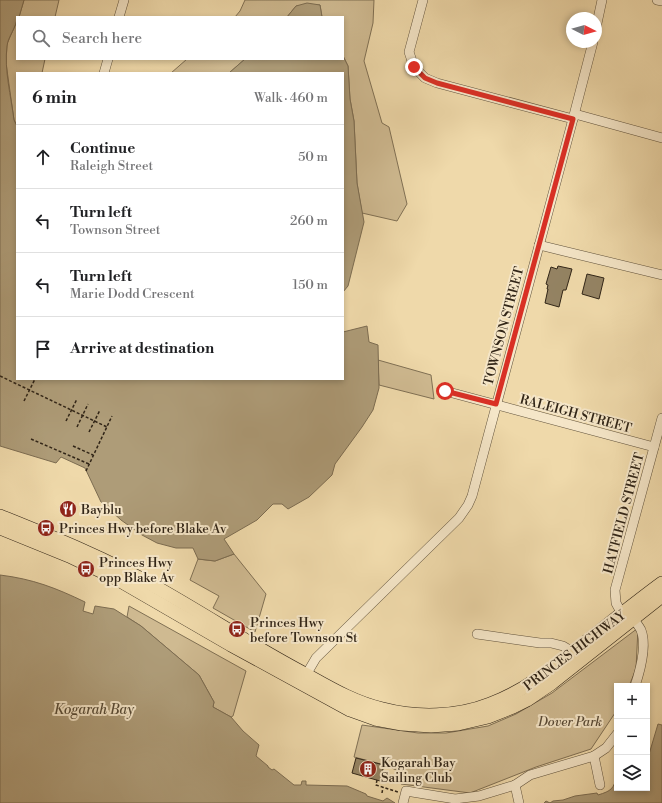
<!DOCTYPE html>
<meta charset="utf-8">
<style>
body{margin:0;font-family:"Libre Bodoni",serif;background:#f2f2f2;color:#202124}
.controls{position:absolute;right:12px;bottom:12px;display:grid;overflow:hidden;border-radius:0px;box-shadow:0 2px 6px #0003}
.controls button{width:36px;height:36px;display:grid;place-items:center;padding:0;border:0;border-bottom:1px solid #e0e0e0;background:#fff;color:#202124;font:20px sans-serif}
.compass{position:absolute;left:566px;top:12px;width:36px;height:36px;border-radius:50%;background:#fff;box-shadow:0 2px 6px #0003;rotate:96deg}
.stop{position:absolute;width:12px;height:12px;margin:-9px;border:3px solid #d93025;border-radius:50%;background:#fff}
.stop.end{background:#d93025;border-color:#fff;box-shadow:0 1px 4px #0008}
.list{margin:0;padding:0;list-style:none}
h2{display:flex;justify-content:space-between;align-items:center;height:52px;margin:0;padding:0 16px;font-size:17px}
h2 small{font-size:13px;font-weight:400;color:#757577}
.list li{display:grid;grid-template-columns:26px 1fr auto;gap:12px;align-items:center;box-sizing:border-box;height:64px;padding:0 16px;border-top:1px solid #e0e0e0}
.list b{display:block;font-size:15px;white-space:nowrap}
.list p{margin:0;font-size:13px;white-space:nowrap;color:#757577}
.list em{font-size:13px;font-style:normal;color:#757577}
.icon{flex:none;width:22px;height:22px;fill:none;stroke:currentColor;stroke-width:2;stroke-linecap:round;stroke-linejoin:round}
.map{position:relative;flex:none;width:662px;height:803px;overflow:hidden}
.search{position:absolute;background:#fff;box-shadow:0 2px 6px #0003;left:16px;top:16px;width:328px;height:44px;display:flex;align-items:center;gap:10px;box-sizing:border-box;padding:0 14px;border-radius:0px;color:#757577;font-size:15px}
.panel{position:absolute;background:#fff;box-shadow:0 2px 6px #0003;left:16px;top:72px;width:328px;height:308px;border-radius:0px}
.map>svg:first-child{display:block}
.green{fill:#cfba91;stroke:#807054}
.water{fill:#ae9c78;stroke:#7c6c51}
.building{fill:#948363;stroke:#312517}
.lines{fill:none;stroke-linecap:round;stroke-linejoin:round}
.minor-casing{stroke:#60523c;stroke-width:10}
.highway-casing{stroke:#312517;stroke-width:14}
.path{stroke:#312517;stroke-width:1.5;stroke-dasharray:3 2;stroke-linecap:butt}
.minor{stroke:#f5e6c8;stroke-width:9}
.highway{stroke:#efd9aa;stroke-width:13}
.route{stroke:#d93025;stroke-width:5}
.labels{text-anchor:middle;stroke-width:4;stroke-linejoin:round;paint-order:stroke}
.street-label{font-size:13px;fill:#312517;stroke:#f5e6c8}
.poi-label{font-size:13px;fill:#312517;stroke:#f5e6c8;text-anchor:start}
.park-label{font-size:13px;font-style:italic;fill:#584a36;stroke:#f5e6c8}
.water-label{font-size:14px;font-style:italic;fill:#564934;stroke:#f5e6c8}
</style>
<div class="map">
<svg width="662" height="803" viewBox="0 0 662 803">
<rect width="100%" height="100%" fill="#efd9aa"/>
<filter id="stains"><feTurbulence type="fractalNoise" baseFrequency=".005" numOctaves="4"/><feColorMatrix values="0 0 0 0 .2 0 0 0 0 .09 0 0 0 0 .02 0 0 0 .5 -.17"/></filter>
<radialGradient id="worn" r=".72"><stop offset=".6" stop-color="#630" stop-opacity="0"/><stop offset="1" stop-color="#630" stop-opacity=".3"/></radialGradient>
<g class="green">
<path d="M24,0h35l-4,17h-36z"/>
<path d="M245,0h129l-1,23 -9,38 18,62 7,4 18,77 -10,17 -35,-8 -5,-30 -3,-62 -4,-22 -2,-33 -5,-10v-39h-21l-2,-12 -24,1 -9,11h-52l5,-6z"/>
<path d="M17,21v38h28l-3,14h-25v53l-3,-6 -8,-57 1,-19z"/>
<path d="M187,59h58l-16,14h-58z"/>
<path d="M378,360l53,15 3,24 -55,-14z"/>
<path d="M234,554l32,40 -11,38 -42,-24 6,-12 -29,-16 8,-21 17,2z"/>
<path d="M129,606l117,65 -13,45 -2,1 -18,-10 1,-5 -15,-27 -58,-49 -14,-9z"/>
<path d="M638,628l-2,41 -7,17h-12v24l-26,39 -55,18 -66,26 -69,-9 2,-11 -18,-8 -31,-8 8,-32 56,8h28l42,-7 28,-12 36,-21z"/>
</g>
<g class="water">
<path d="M0,0h24l-5,17h-2c0,10 -9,19 -10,29 -3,24 4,50 7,74l3,6v253h326v-47l24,-6 2,16 9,3 1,43 -6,22 -11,17 -27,37 -3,11 -23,22 -21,12 -6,-5h-9l-16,16 -33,19 10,15 -19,7 -17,-2 -5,-11h-17l-19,-5 -15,-8 -21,-15 -20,-18 -16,-34 -24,-11 -5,6 -56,-17z"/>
<path d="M307,3l13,2 2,12h-35l9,-11z"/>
<path d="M343,56l5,10 2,33 4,22 3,62 7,39 -16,64 -5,6v-219h-114l16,-14h98z"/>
<path d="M0,575c33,4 56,13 85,27l-2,9 10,3 2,-8 19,3 27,17 58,49 15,27 -1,5 18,10 12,14 16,14 -3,11 12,10v1l4,3 2,-1 20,16h7l1,-4h4v4l41,1 19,8 1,2 16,5 4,-3 8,5h-395z"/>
<path d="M658,724l4,1v78h-118l2,-2 4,2 3,-2 10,-1 12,-4 22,-3 1,2c13,-4 16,-6 19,-20v13h30v-27z"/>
</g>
<g class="building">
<path d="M558,266l14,3 -6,21h-3l-4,17 -14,-4 3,-14h-1l1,-4 -2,-1 5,-17 6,2z"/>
<path d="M587,274l17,4 -5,21 -17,-5z"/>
<path d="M356,758l28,7 -4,16 -28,-8z"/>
</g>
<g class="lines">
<g class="minor-casing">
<g id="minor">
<path d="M423,0l-14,52 5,15 11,11 12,5 136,36"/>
<path d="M657,0l5,1"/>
<path d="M119,17l5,-17"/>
<path d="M596,28l6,-28"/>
<path d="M104,73l4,-14"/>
<path d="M575,114l87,24"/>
<path d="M539,245l123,30"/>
<path d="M445,391l209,56"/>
<path d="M622,614l-6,-11 -1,-13 47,-172"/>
<path d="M634,619c2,4 5,7 7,11 6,15 -1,41 -6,56"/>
<path d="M477,634l63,9h11l12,3 10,6"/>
<path d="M306,675l10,-17 143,-140 9,-13 4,-9 101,-377 20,-77"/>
<path d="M594,756l6,29"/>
<path d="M515,785l4,18"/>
<path d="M403,803l3,-12 49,8 24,-3 36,-11 15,-10 64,-19 12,-8 11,-14"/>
</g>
</g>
<g class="highway-casing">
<g id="highway">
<path d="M0,516c52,21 105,42 154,70 52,29 101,62 153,89 25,14 49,28 76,34 34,9 74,8 107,-5 32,-12 57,-31 83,-52 30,-23 59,-47 89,-69"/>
<path d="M0,528l69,28 48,23 114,66 119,65 25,9 27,5 29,2 27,-2 30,-7 25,-10 14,-7 25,-17 110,-87"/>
</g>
</g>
<g class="path">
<path d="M0,376l107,51"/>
<path d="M24,401l11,-22"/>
<path d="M66,421l11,-22"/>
<path d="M77,427l11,-23"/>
<path d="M89,432l11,-22"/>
<path d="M31,439l58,25"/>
<path d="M73,446l20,9"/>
<path d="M86,471l26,-55"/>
<path d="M377,780l-1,5 22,7"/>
<path d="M382,793l1,-6"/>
</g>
<use href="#minor" class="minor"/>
<use href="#highway" class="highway"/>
</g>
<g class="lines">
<path class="route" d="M414,67l11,11 12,5 136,36 -77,285 -51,-13"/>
</g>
<defs>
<g id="restaurant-disc" transform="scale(0.9)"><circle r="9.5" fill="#8f2418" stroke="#f5e6c8"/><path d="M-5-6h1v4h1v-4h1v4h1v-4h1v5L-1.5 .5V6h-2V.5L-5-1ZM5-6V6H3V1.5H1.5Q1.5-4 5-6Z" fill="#fff"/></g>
<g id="bus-disc" transform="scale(0.9)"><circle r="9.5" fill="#8f2418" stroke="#f5e6c8"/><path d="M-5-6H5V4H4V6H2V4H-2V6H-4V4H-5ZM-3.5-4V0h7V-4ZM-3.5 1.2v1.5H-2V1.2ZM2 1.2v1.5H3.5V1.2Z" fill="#fff"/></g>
<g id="building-disc" transform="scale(0.9)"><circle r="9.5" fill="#8f2418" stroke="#f5e6c8"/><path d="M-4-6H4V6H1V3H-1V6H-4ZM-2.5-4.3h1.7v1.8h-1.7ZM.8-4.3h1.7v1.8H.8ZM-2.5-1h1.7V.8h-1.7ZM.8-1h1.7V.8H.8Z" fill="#fff"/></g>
</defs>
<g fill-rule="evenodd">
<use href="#restaurant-disc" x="68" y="509"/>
<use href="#bus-disc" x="46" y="528"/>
<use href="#bus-disc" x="86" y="569"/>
<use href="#bus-disc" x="237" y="629"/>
<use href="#building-disc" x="368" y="769"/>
</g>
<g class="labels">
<g class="street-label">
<text transform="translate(503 326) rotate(-75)" y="5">TOWNSON STREET</text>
<text transform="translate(576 413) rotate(15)" y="5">RALEIGH STREET</text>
<text transform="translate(623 513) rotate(-75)" y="5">HATFIELD STREET</text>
<text transform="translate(574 650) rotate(-37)" y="5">PRINCES HIGHWAY</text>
</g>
<g class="poi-label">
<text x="81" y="514">Bayblu</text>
<text x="59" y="533">Princes Hwy before Blake Av</text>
<text x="99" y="567">Princes Hwy<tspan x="99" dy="15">opp Blake Av</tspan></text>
<text x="250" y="627">Princes Hwy<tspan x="250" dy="15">before Townson St</tspan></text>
<text x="381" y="767">Kogarah Bay<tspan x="381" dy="15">Sailing Club</tspan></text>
</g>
<g class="park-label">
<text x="570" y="726">Dover Park</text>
</g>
<g class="water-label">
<text x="94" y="714">Kogarah Bay</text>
</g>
</g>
<rect width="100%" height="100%" filter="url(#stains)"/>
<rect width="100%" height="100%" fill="url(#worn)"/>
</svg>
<div class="controls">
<button>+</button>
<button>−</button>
<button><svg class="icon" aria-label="layers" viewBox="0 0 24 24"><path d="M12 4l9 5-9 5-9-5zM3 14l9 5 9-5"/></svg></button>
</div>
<svg class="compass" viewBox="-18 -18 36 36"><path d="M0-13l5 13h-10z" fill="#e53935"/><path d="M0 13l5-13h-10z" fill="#757577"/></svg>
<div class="stop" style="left:445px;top:391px"></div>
<div class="stop end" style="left:414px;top:67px"></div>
<div class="search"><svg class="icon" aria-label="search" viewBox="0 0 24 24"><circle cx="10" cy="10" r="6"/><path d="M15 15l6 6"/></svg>Search here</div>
<section class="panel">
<h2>6 min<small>Walk · 460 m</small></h2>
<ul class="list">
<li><svg class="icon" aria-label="ahead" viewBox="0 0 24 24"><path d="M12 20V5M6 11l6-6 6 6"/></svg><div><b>Continue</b><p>Raleigh Street</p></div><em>50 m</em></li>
<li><svg class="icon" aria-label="left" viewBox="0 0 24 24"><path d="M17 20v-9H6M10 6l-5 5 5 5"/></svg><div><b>Turn left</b><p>Townson Street</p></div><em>260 m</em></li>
<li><svg class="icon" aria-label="left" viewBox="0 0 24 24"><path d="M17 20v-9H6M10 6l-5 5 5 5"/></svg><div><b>Turn left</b><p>Marie Dodd Crescent</p></div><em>150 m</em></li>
<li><svg class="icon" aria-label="arrive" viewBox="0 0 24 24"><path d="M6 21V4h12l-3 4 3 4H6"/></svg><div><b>Arrive at destination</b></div></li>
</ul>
</section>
</div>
